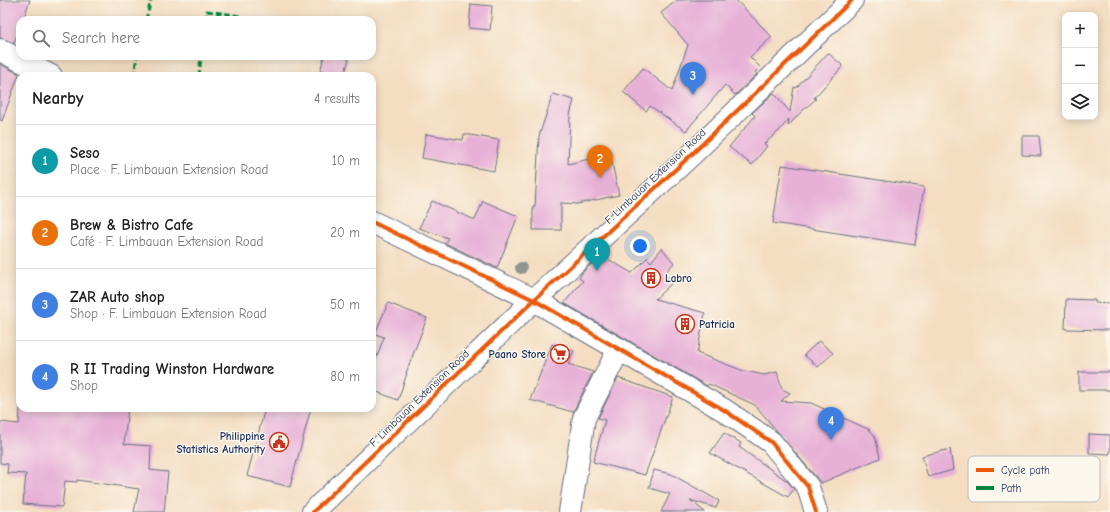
<!DOCTYPE html>
<meta charset="utf-8">
<style>
body{margin:0;font-family:"Comic Neue",sans-serif;background:#f6f6f6;color:#202124}
.controls{position:absolute;right:12px;top:12px;display:grid;overflow:hidden;border-radius:8px;box-shadow:0 2px 10px #0003}
.controls button{width:36px;height:36px;display:grid;place-items:center;padding:0;border:0;border-bottom:1px solid #e0e0e0;background:#fff;color:#202124;font:20px sans-serif}
.you{position:absolute;left:640px;top:246px;width:14px;height:14px;margin:-10px;border:3px solid #fff;border-radius:50%;background:#1a73e8;box-shadow:0 0 0 6px #1a73e833}
.badge{display:grid;place-items:center;width:26px;height:26px;border-radius:50%;background:#c8321e;color:#fff;font-size:13px;font-weight:700}
.pin{position:absolute;translate:-50% -33px;filter:drop-shadow(0 1px 2px #0008)}
.pin::after{content:'';position:absolute;top:21px;width:14px;height:12px;background:inherit;clip-path:polygon(0 0,100% 0,50% 100%)}
.list{margin:0;padding:0;list-style:none}
h2{display:flex;justify-content:space-between;align-items:center;height:52px;margin:0;padding:0 16px;font-size:17px}
h2 small{font-size:13px;font-weight:400;color:#757577}
.list li{display:grid;grid-template-columns:26px 1fr auto;gap:12px;align-items:center;box-sizing:border-box;height:72px;padding:0 16px;border-top:1px solid #e0e0e0}
.list b{display:block;font-size:15px;white-space:nowrap}
.list p{margin:0;font-size:13px;white-space:nowrap;color:#757577}
.list em{font-size:13px;font-style:normal;color:#757577}
.icon{flex:none;width:22px;height:22px;fill:none;stroke:currentColor;stroke-width:2;stroke-linecap:round;stroke-linejoin:round}
.map{position:relative;flex:none;width:1110px;height:512px;overflow:hidden}
.search{position:absolute;background:#fff;box-shadow:0 2px 10px #0003;left:16px;top:16px;width:360px;height:44px;display:flex;align-items:center;gap:10px;box-sizing:border-box;padding:0 14px;border-radius:12px;color:#757577;font-size:15px}
.panel{position:absolute;background:#fff;box-shadow:0 2px 10px #0003;left:16px;top:72px;width:360px;height:340px;border-radius:12px}
.map>svg:first-child{display:block}
.building{fill:#e7b0d7}
.lines{fill:none;stroke-linecap:round;stroke-linejoin:round}
.minor-casing{stroke:#676c81;stroke-width:24}
.tertiary-casing{stroke:#676c81;stroke-width:24}
.minor{stroke:#fff;stroke-width:22}
.tertiary{stroke:#fff;stroke-width:22}
.quiet{stroke:#00873e;stroke-width:3;stroke-dasharray:6 3;stroke-linecap:butt}
.cycleway-casing{stroke:#fbf7ec;stroke-width:6}
.cycleway{stroke:#e8590c;stroke-width:4}
.tree{fill:#8e9592}
.labels{text-anchor:middle;stroke-width:3;stroke-linejoin:round;paint-order:stroke}
.street-label{font-size:11px;fill:#1b2f5e;stroke:#fbf7ec}
.poi-label{font-size:11px;font-weight:bold;fill:#1b2f5e;stroke:#fbf7ec;text-anchor:start}
.key{fill:#fbf7ec;stroke:#b8bbc1;stroke-width:1}
.key-label{font-size:11px;fill:#1b2f5e}
</style>
<div class="map">
<svg width="1110" height="512" viewBox="0 0 1110 512">
<rect width="100%" height="100%" fill="#fbf7ec"/>
<filter id="ink" filterUnits="userSpaceOnUse"><feTurbulence type="fractalNoise" baseFrequency=".025" numOctaves="2"/><feDisplacementMap in="SourceGraphic" scale="8" xChannelSelector="R" yChannelSelector="G"/><feConvolveMatrix kernelMatrix="1 2 1 2 8 2 1 2 1" color-interpolation-filters="sRGB"/></filter>
<filter id="wash" filterUnits="userSpaceOnUse"><feTurbulence type="fractalNoise" baseFrequency=".012" numOctaves="4" result="noise"/><feDisplacementMap in="SourceGraphic" scale="16" xChannelSelector="R" yChannelSelector="G"/><feGaussianBlur stdDeviation="0.9" result="paint"/><feColorMatrix in="noise" values="0 0 0 0 0 0 0 0 0 0 0 0 0 0 0 0 0 1.4 0 .05"/><feComposite in="paint" operator="in"/></filter>
<g filter="url(#wash)">
<rect width="100%" height="100%" fill="#f4ddc1"/>
<g id="blocks">
<g class="building">
<path d="M0,0h30l-7,20h-3v7l-6,16 -14,-5z"/>
<path d="M677,0h59l36,37 -22,20 10,10 -5,5 2,2 -22,21 -10,-10 -39,46 -36,-25 -4,5 -23,-19 20,-24 29,23 16,-46 -27,-32z"/>
<path d="M471,4l21,2 -2,24 -21,-2z"/>
<path d="M828,53l15,13 -29,32 2,1 -14,12 -14,15 1,-7 -10,12 -15,13 3,2 -15,19 -23,-18 26,-31 -3,-3 22,-20 16,19 4,-25 2,1z"/>
<path d="M324,56h12l13,3 -5,17h-25z"/>
<path d="M0,64l19,10 -17,47 -2,-1z"/>
<path d="M553,94l21,6 -4,15 -2,49 42,-10 9,41 -42,9 -16,-1v27h-28v-24h2l4,-70z"/>
<path d="M426,134l37,6 1,-6 35,6 -5,31 -72,-13z"/>
<path d="M1022,136h17l2,20 -19,-1z"/>
<path d="M782,165l142,22 -9,58 -142,-22z"/>
<path d="M432,201l43,19 8,-19 35,15 -21,52 -52,-25 3,-5 -29,-10z"/>
<path d="M662,248l12,15 -10,11 9,8 -18,17 50,14 -8,40 44,17 23,5 13,-3 5,17 8,4 -9,8 30,2 59,27 5,6 5,22 -59,25 -66,-78 -46,-21 -2,2 -143,-83 19,-22 -4,-3 3,-5 19,-18 31,18 15,-15 4,4z"/>
<path d="M1066,299l29,1v3l15,1v26l-45,-1z"/>
<path d="M388,303l39,15 -21,55h1l-9,27 -26,-10v-19l12,-34 -9,-3z"/>
<path d="M819,341l14,12 -15,14 -14,-12z"/>
<path d="M552,344l22,7 -6,13 25,8 -20,40 -43,-12z"/>
<rect x="1079" y="372" width="31" height="18"/>
<path d="M618,378l55,19 -28,78 -52,-13 12,-42 -7,-2z"/>
<path d="M20,408h108l-4,36 27,2 -1,24 18,2 -4,40h-30l5,-23 -62,-9v2l-12,-1 -3,26 -39,-3 3,-30 -19,-1 1,-9 -8,-1v-41l19,2z"/>
<path d="M265,408h46l-21,79 -43,-11z"/>
<path d="M724,433l17,10 -2,4 48,34 7,8 -6,8 -78,-44z"/>
<path d="M1089,434l21,1v19l-21,-1z"/>
<path d="M950,449l3,21 -25,7 -6,-21z"/>
<path d="M654,470l17,4 48,27 -3,7 -26,-8 15,12h-44l9,-18 -21,-6z"/>
</g>
</g>
</g>
<g filter="url(#ink)">
<use href="#blocks" fill-opacity="0" stroke="#676c81" stroke-width="1"/>
<g class="lines">
<g class="minor-casing">
<g id="minor">
<path d="M534,300l190,110 47,32 37,45 8,25"/>
<path d="M570,512l14,-94 35,-69"/>
</g>
</g>
<g class="tertiary-casing">
<g id="tertiary">
<path d="M0,50l51,26"/>
<path d="M372,222l162,78"/>
<path d="M313,512l221,-212 156,-144 162,-156"/>
</g>
</g>
<use href="#minor" class="minor"/>
<use href="#tertiary" class="tertiary"/>
<g class="quiet">
<path d="M146,20l5,-20"/>
<path d="M206,20l1,-9 33,5"/>
<path d="M134,76l3,-20"/>
<path d="M199,76l2,-20"/>
</g>
<g class="cycleway-casing">
<g id="cycleway">
<path d="M372,222l162,78 190,110 47,32 37,45 8,25"/>
<path d="M313,512l221,-212 156,-144 162,-156"/>
</g>
</g>
<use href="#cycleway" class="cycleway"/>
</g>
<circle class="tree" cx="521" cy="268" r="6"/>
</g>
<defs>
<g id="building-ring" transform="scale(1)"><circle r="9.5" fill="#fbf7ec" stroke="#c8321e" stroke-width="1.5"/><path d="M-4-6H4V6H1V3H-1V6H-4ZM-2.5-4.3h1.7v1.8h-1.7ZM.8-4.3h1.7v1.8H.8ZM-2.5-1h1.7V.8h-1.7ZM.8-1h1.7V.8H.8Z" fill="#c8321e"/></g>
<g id="supermarket-ring" transform="scale(1)"><circle r="9.5" fill="#fbf7ec" stroke="#c8321e" stroke-width="1.5"/><path d="M-6-5.5h2.5l.6 2H6L4.5 2H-2.5L-4.4-4H-6ZM-1.5 3.2a1.3 1.3 0 1 0 .1 0ZM3 3.2a1.3 1.3 0 1 0 .1 0Z" fill="#c8321e"/></g>
<g id="civic-ring" transform="scale(1)"><circle r="9.5" fill="#fbf7ec" stroke="#c8321e" stroke-width="1.5"/><path d="M-.6-6.5H3V-4.5H.6V-3L4-1V1h2V6H-6V1h2V-1L-.6-3ZM-1.2 2.5V6h2.4V2.5Z" fill="#c8321e"/></g>
</defs>
<g fill-rule="evenodd">
<use href="#building-ring" x="651" y="278"/>
<use href="#building-ring" x="685" y="324"/>
<use href="#supermarket-ring" x="560" y="354"/>
<use href="#civic-ring" x="279" y="442"/>
</g>
<g class="labels">
<g class="street-label">
<text transform="translate(655 176) rotate(-43)" y="4">F. Limbauan Extension Road</text>
<text transform="translate(419 398) rotate(-44)" y="4">F. Limbauan Extension Road</text>
</g>
<g class="poi-label">
<text x="665" y="282">Labro</text>
<text x="699" y="328">Patricia</text>
<text x="546" y="358" text-anchor="end">Paano Store</text>
<text x="265" y="440" text-anchor="end">Philippine<tspan x="265" dy="13">Statistics Authority</tspan></text>
</g>
</g>
<rect x="968" y="456" width="132" height="46" rx="6" class="key"/>
<rect x="976" y="468" width="18" height="4" fill="#e8590c"/>
<rect x="976" y="486" width="18" height="4" fill="#00873e"/>
<g class="key-label">
<text x="1001" y="474">Cycle path</text>
<text x="1001" y="492">Path</text>
</g>
</svg>
<div class="controls">
<button>+</button>
<button>−</button>
<button><svg class="icon" aria-label="layers" viewBox="0 0 24 24"><path d="M12 4l9 5-9 5-9-5zM3 14l9 5 9-5"/></svg></button>
</div>
<div class="you"></div>
<div class="pin badge" style="left:597px;top:271px;background:#0f9aa8">1</div>
<div class="pin badge" style="left:600px;top:178px;background:#e8710a">2</div>
<div class="pin badge" style="left:693px;top:95px;background:#3f7fe0">3</div>
<div class="pin badge" style="left:831px;top:440px;background:#3f7fe0">4</div>
<div class="search"><svg class="icon" aria-label="search" viewBox="0 0 24 24"><circle cx="10" cy="10" r="6"/><path d="M15 15l6 6"/></svg>Search here</div>
<section class="panel">
<h2>Nearby<small>4 results</small></h2>
<ul class="list">
<li><span class="badge" style="background:#0f9aa8">1</span><div><b>Seso</b><p>Place · F. Limbauan Extension Road</p></div><em>10 m</em></li>
<li><span class="badge" style="background:#e8710a">2</span><div><b>Brew &amp; Bistro Cafe</b><p>Café · F. Limbauan Extension Road</p></div><em>20 m</em></li>
<li><span class="badge" style="background:#3f7fe0">3</span><div><b>ZAR Auto shop</b><p>Shop · F. Limbauan Extension Road</p></div><em>50 m</em></li>
<li><span class="badge" style="background:#3f7fe0">4</span><div><b>R II Trading Winston Hardware</b><p>Shop</p></div><em>80 m</em></li>
</ul>
</section>
</div>
